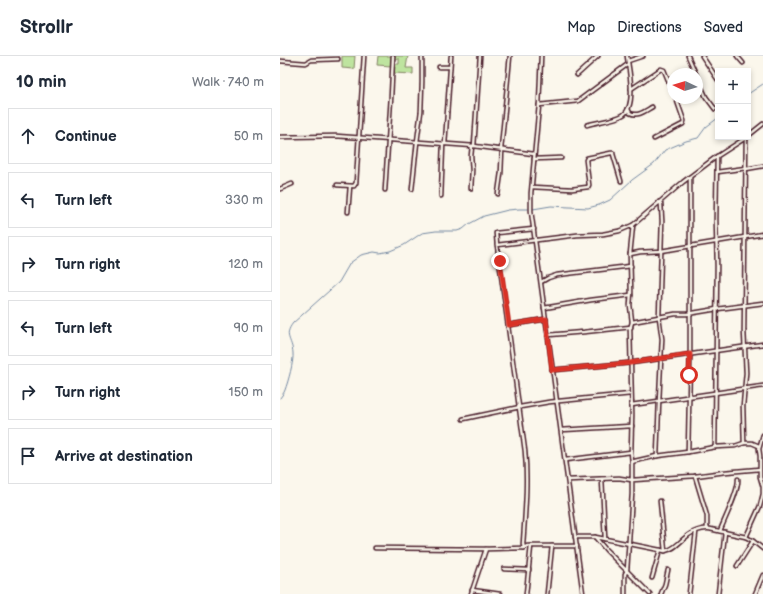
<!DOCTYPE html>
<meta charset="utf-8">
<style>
body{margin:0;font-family:"Balsamiq Sans",sans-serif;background:#f2f2f3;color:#1f2937}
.controls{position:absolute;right:12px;top:12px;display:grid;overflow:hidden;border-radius:0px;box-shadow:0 2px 6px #0003}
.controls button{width:36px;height:36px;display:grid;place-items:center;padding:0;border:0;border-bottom:1px solid #e0e1e3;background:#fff;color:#1f2937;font:20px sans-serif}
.compass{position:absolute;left:387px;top:12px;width:36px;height:36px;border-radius:50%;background:#fff;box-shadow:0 2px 6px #0003;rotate:274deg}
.stop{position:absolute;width:12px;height:12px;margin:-9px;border:3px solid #d93025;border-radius:50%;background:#fff}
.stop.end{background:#d93025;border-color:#fff;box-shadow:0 1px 4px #0008}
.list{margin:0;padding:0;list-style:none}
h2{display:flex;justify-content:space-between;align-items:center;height:52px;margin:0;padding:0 16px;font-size:17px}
h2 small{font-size:13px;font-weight:400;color:#747a83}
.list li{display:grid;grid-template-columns:26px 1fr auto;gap:12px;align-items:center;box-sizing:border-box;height:56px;margin:0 8px 8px;padding:0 8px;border:1px solid #e0e1e3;border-radius:0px}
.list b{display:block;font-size:15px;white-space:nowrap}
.list em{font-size:13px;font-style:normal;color:#747a83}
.icon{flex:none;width:22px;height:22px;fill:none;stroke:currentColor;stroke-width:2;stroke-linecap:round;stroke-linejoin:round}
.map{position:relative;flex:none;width:483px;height:538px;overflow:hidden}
header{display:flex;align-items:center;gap:24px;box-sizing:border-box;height:56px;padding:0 20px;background:#fff;border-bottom:1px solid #e0e1e3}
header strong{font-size:19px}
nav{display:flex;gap:22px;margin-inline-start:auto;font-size:14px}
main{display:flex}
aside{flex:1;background:#fff}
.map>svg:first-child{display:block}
.green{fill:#bee49f;stroke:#848265}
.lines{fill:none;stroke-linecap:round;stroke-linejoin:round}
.stream{stroke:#7488a2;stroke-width:1}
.street-casing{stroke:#4a1f2b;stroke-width:5.5}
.street{stroke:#fbf7ec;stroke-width:2.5}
.route{stroke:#d93025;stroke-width:5}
</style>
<header>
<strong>Strollr</strong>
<nav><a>Map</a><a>Directions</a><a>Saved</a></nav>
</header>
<main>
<aside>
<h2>10 min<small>Walk · 740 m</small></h2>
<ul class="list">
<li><svg class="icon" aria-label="ahead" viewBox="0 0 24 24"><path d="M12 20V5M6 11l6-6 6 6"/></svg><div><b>Continue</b></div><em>50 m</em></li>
<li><svg class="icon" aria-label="left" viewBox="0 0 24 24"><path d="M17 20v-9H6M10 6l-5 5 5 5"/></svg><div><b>Turn left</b></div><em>330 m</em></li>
<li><svg class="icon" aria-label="right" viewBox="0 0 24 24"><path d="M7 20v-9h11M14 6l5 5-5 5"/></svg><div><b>Turn right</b></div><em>120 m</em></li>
<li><svg class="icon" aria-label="left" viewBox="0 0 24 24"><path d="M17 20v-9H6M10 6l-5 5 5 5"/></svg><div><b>Turn left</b></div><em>90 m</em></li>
<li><svg class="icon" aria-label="right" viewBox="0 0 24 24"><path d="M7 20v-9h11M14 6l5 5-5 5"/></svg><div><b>Turn right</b></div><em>150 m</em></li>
<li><svg class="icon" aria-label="arrive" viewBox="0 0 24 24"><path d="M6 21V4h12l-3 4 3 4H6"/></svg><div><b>Arrive at destination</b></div></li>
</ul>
</aside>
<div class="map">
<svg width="483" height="538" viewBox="0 0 483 538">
<rect width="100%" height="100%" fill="#fbf7ec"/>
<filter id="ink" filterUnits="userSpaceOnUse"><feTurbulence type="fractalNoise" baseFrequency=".025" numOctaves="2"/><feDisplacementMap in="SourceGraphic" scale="8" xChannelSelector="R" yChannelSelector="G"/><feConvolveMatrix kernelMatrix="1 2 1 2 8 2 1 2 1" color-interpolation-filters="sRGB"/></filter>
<g filter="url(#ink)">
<g class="green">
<path d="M62,0h13l-1,13 -12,-1z"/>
<path d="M98,0h14l-1,10 -14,-1z"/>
<path d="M114,0h14l-2,12h7v6l-20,-1 1,-9h5v-5h-5z"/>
</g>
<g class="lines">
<g class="stream">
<path d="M468,38l15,-10"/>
<path d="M253,153l18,-3 37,2 11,-3 11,-5 22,-20 22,-16 11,-14 21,-9 12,-3 8,-11 12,-9"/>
<path d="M0,342c2,-3 4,-5 5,-8 3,-8 9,-29 8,-37 -1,-14 -10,-17 0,-30l46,-41 11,-19 11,-8 13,-3 6,1 10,-2 14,-6 18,-12 14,-2h21l6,-2 6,-5 15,-8 24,-6 11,-1h9"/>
</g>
<g class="street-casing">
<g id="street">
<path d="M261,0l-2,49 -8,88v18l52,383"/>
<path d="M408,0l8,18"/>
<path d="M422,0l16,24"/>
<path d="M457,0l6,7"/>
<path d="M0,5l26,2 5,-3 27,-1"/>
<path d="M348,5l15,-5"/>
<path d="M159,11h11"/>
<path d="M297,19l21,-19"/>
<path d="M417,21l9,20 9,12"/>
<path d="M351,33l30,-20 3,1 9,22"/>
<path d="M259,49l39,-4 50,-37"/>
<path d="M348,53l2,4c8,4 15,-2 22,-6"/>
<path d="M307,69c9,-3 28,-5 36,-10 14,-9 6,-45 4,-59"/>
<path d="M468,80l15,-12"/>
<path d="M0,81l56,-1 138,10 60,8"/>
<path d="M374,83l29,-15 1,-3 -8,-23"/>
<path d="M165,88l6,-88"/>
<path d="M194,90l6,-90"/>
<path d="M221,93l9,-93"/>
<path d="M254,103l27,-1"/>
<path d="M466,113l17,-3"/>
<path d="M437,116l29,-4"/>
<path d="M57,129l17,1 2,-3 8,-127"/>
<path d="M252,131l40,2 16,-2 1,-2 -3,-25 1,-2 24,-5h2v1l8,27"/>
<path d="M191,132l1,-18 -1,-14 1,-10"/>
<path d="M0,133l12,-5"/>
<path d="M132,133l5,-47 4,-31 1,-29v-26"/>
<path d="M105,134l6,-93 2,-41"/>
<path d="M218,138l3,-21 1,-23"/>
<path d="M161,140l2,-52"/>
<path d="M68,156l2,-26"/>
<path d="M217,189l-1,-12 38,-4"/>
<path d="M350,198l10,-2 21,-1 102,-17"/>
<path d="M261,226l7,-4 9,-3 74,-9"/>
<path d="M264,252l47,-8 40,-5"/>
<path d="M352,266l43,-8h12l30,-5 46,-6"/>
<path d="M229,269l37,-6"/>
<path d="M268,279l36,-3 47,-5"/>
<path d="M272,314l78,-7 133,-19"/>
<path d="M351,349l132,-19"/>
<path d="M183,363l57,-12 29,-5 82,-8"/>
<path d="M281,374l71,-4"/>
<path d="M464,387l-1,-37 3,-33 -2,-42 2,-194"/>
<path d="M435,391l2,-181 -1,-47 1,-63"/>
<path d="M408,396l2,-98v-177"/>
<path d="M377,400l2,-55 2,-42 1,-20 -3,-22 3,-96 -1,-17 -2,-2"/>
<path d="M285,404l66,-8"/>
<path d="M352,406l-1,-10 1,-37 -2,-86 2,-7 -2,-17 1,-13 -1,-38 3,-29"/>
<path d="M415,420l12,40v12"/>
<path d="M322,423l3,60"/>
<path d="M288,424l51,-2 13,2v-18l3,-1 22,-5 31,-4 27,-5 20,-1 9,-3h8l7,3"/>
<path d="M380,445l5,50"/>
<path d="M440,475c5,-13 19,-40 18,-52"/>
<path d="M295,481h20l70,14c10,-2 13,-8 21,-14 5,-5 16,-9 24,-8l36,8 7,4 10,8"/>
<path d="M315,481l11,13 44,44"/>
<path d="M466,481l14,-31 3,-12v-7l-3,-10v-21l-1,-7 4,-14"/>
<path d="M297,490h-50l-3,2 -1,-4c2,-31 5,-62 2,-93l-28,-206 80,-10 26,-1 16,-3 14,-6 50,-43 33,-25 31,-20"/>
<path d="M95,492l111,1 38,-1"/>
<path d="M457,510l16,-25"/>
<path d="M224,513l25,1"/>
<path d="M372,522l8,-28"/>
<path d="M192,534l28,4"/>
<path d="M191,538l15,-45"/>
<path d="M246,538l5,-48"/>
<path d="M267,538l5,-48"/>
<path d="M345,538v-20l2,-4 5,-76v-14l63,-4 30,-4 35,-3"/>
<path d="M381,538l4,-10 3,-14"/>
<path d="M409,538l7,-62"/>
<path d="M438,538l7,-62"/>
<path d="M475,538l8,-19"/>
</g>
</g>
<use href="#street" class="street"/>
</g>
</g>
<g class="lines" filter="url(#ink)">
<path class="route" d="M220,205l9,64 37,-6 6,51 78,-7 60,-9 -1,21"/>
</g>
</svg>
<div class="controls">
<button>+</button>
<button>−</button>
</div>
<svg class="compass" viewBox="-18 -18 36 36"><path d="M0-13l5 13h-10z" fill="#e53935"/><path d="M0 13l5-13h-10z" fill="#747a83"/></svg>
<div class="stop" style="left:409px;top:319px"></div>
<div class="stop end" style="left:220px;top:205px"></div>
</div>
</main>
